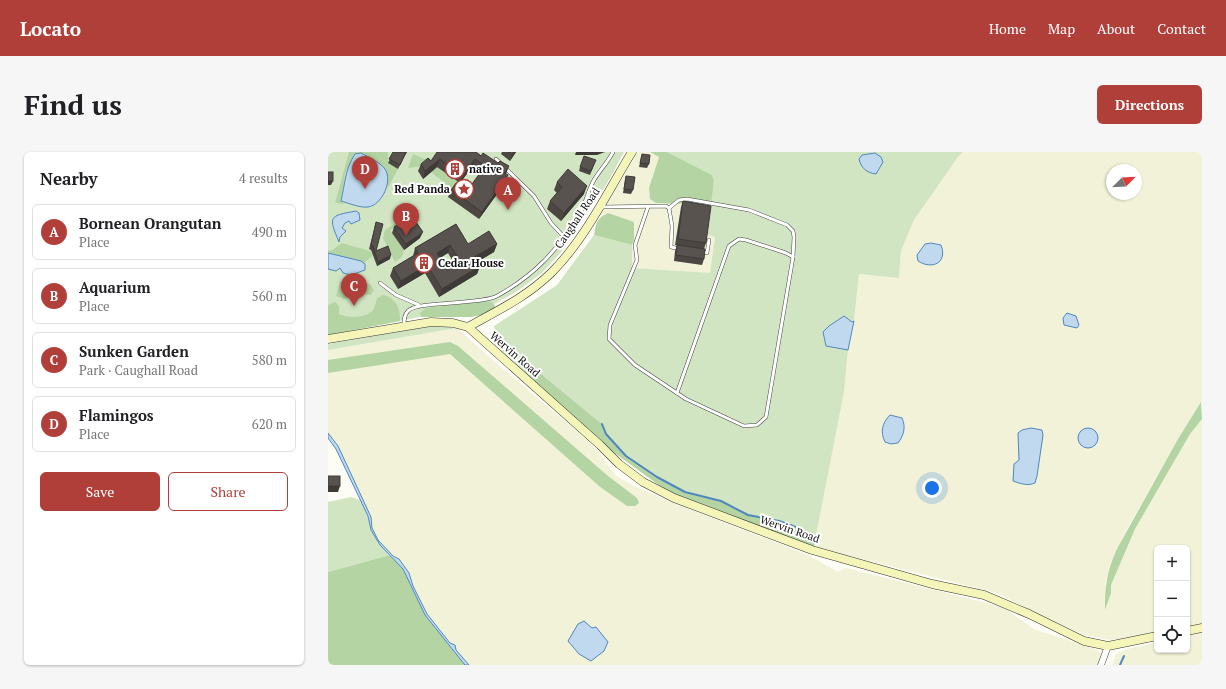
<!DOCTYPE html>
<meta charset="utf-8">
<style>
body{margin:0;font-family:"PT Serif",serif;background:#f6f6f6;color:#202124}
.controls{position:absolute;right:12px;bottom:12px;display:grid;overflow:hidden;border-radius:6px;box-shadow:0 1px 3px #0004}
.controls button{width:36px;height:36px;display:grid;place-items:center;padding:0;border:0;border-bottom:1px solid #e0e0e0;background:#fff;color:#202124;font:20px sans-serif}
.compass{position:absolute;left:778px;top:12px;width:36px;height:36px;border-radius:50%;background:#fff;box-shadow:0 1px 3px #0004;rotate:66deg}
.you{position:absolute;left:604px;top:336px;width:14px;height:14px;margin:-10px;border:3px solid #fff;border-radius:50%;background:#1a73e8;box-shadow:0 0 0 6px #1a73e833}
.badge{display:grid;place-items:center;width:26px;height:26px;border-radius:50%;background:#b13f39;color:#fff;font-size:13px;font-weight:700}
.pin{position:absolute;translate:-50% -33px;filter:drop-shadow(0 1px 2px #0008)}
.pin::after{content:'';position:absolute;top:21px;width:14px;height:12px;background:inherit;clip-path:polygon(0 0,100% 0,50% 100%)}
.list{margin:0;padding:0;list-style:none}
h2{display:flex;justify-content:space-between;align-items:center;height:52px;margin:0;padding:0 16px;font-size:17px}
h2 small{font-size:13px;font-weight:400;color:#757577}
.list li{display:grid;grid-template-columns:26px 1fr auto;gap:12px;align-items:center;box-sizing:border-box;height:56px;margin:0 8px 8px;padding:0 8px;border:1px solid #e0e0e0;border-radius:6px}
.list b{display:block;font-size:15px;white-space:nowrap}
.list p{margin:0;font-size:13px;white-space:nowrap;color:#757577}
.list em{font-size:13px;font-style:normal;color:#757577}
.actions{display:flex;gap:8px;padding:12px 16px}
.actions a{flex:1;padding:9px 0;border:1px solid #b13f39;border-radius:6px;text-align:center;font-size:14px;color:#b13f39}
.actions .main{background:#b13f39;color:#fff}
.icon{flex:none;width:22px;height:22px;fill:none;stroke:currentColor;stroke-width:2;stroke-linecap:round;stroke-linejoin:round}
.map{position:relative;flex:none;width:874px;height:513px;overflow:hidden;border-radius:6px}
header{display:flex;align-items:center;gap:24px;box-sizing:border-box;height:56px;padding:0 20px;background:#b13f39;color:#fff}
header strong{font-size:19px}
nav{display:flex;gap:22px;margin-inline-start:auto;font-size:14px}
.intro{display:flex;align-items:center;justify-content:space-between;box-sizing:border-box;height:96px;padding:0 24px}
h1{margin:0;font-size:28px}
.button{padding:10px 18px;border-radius:6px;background:#b13f39;color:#fff;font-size:14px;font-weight:700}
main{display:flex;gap:24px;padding:0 24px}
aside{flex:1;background:#fff;border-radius:6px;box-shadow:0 1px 3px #0004}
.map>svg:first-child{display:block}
.farmland{fill:#f1f2d7;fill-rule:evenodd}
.green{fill:#d1e5c2}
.forest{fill:#b4d4a3}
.water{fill:#c0d9ef;stroke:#4f87be}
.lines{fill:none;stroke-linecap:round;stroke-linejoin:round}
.stream{stroke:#4f87be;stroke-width:2}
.lane-casing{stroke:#444;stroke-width:4}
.street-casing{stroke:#444;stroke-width:7}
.secondary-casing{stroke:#333;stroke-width:9}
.lane{stroke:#fff;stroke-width:3}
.street{stroke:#fff;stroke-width:6}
.secondary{stroke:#f5f5b9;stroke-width:8}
.wall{fill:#4c4743;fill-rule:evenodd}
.shaded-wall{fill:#3e3a37}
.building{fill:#58534e;stroke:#3e3a37;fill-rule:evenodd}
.labels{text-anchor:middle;stroke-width:4;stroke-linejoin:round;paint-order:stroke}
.poi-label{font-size:11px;font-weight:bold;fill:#111;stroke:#fff;text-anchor:start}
.street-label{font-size:11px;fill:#111;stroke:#fff}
</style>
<header>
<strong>Locato</strong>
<nav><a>Home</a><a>Map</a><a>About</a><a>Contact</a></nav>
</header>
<div class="intro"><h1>Find us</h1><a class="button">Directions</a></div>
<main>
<aside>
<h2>Nearby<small>4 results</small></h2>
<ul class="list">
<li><span class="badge">A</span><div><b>Bornean Orangutan</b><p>Place</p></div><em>490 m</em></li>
<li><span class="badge">B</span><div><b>Aquarium</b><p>Place</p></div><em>560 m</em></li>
<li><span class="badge">C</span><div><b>Sunken Garden</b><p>Park · Caughall Road</p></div><em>580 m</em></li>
<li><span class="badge">D</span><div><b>Flamingos</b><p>Place</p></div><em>620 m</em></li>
</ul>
<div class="actions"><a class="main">Save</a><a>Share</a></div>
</aside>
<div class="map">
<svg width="874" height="513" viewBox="0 0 874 513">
<rect width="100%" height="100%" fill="#fefdf5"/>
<g class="farmland">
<path d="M310,0h12l9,5 -7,20 4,26 55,2 -2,6 6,26 -5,37 -78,-6v-23l2,-5 -26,-27 -8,3z"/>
<path d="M635,0h239v250l-24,37 -51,90 -17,34 -5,22 6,8v-8l24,-56 55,-95 12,-15v207l-15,2v-80h-30v85l-48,7 -24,-5 -45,-20 -43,-22 -183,-46 30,-155 4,-42 5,-19 6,-57 40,4 2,-27 13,-31 44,-63zM784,18h24v24h-24z"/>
<path d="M129,176l47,42 74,62 19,18 19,26 18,10 37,16 107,41 30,12 30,17 8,-4 141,35 19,6 28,20 61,20 7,4 -4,12h-629l-42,-51 -14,-28 -4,-13 -10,-14 -6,-3 -15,-16 -6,-12 -1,-11 -33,-71 -10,-13v-83z"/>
<path d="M874,480v33h-90l4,-11 11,-5 30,-7v8h30v-15z"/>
</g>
<g class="green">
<path d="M0,0h296l-18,33 -43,65 -21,23 -26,19 -45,25 -46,-1 -97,19z"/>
<path d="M339,0h296l-5,5 -44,63 -13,31 -2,27 -40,-4 -5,47 -2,1 -8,-6 -15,10 -6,6 3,14 22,4 -4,42 -29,149 -14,-12 -22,-8 -31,-6 -27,-14 -36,-9 -28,-15 -31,-21 -20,-22 -4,-10 -107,-88 -1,-10 63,-41 37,-50 38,10v23l78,5 5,-36 -9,-3 8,-54 -2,-5z"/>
<path d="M104,174l25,2 -129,22v-6z"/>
<path d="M23,345l9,3 8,16 3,14 9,15 10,10 -62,17v-70z"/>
</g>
<g class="forest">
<path d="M21,0h39v11l10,6 -9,17 -3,1 1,-12c-9,-9 -18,-22 -32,-21l-10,20 -4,27 4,3 -10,-1z"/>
<path d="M322,0h17l45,23 2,5 -3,25 -55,-2 -6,-4 -1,-11 10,-31z"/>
<path d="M85,2l12,5 10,-1 -3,5 27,19 -7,10 -1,-4 -20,-16 -1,-7 -22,3z"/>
<path d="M280,61l26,9v18l-2,5 -38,-10c2,-12 3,-17 14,-22z"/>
<path d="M78,64l3,5 -19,9 14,20 -2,7 -7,5 -12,-24 2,-8z"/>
<path d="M14,91l28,8 3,4 -9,8 -36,-10v-3l3,1z"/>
<path d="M12,130l30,2 4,6 -3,5 -15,-1 -12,5 -8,-3z"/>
<path d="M55,143c12,2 18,14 17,26l-72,14v-30l7,-3 4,4v8c9,4 26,5 34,-4 2,-3 3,-8 4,-12z"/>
<path d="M159,149l5,1 3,4v2l-13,7 -11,2h-50l-1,-4 6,-5z"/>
<path d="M167,184l107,88 4,10 20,22 31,21 28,15 36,9 27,14 31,6 22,8 14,12 -1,6 -136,-48 -73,-53 -110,-102z"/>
<path d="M122,190l8,4 150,130 29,22 2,5 -4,3h-8l-28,-20 -149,-132 -122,19v-13z"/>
<path d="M873,250l1,17 -12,15 -55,95 -24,56v8l-6,17c0,-25 2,-41 13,-63l60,-108z"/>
<path d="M62,403l13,14 22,46 40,50h-137v-93z"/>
</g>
<g class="water">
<path d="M33,1c7,4 19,9 24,16 8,12 -3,36 -17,38 -8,1 -20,-4 -27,-6 4,-17 4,-32 14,-47z"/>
<path d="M547,1l6,4 2,5 -7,12c-9,-1 -15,-6 -17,-15l3,-4z"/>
<path d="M28,59l3,2 1,7 -9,4 -2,-3 -4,2 -3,5 4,3 -6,6 -1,5c-11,-26 -10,-26 17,-31z"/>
<path d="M603,91l10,2c7,18 -9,25 -23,16l-1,-6 8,-11z"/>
<path d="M0,101l33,8 4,3v6l-14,5 -8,-2 -3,-5 -4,3 -8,-2z"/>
<path d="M739,161l9,3 3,9 -2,3 -13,-3 -1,-7z"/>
<path d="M516,164l8,6 2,-1 -6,29 -22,-4 -3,-14 6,-6z"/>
<path d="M562,263l12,3c4,9 2,17 -4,25l-7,1 -6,-2c-5,-10 -3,-19 5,-27z"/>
<path d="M703,276l11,2 1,5 -6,41 -2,7c-7,3 -14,1 -22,-2l1,-17 5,-4 -1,-27 4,-3z"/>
<circle cx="760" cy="286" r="10"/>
<path d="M0,281l10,13 33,71 1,11 6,12 15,16 6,3 10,14 4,13 14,28 23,29 5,2 1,5 13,15h-4l-40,-50 -22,-46 -23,-24 -9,-15 -3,-14 -32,-67 -8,-11z"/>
<path d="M256,469l8,7 4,-1 12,15 -4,9 -13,10 -12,-7 -11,-13 10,-17z"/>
</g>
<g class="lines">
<g class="stream">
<path d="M274,272l4,10 20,22 31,21 28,15 36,9 27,14 31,6 22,8 14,12"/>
<path d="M792,513l4,-9"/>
</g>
<g class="lane-casing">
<g id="lane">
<path d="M168,7l38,37 17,27 13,14"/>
<path d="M274,55l64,-1 3,2 3,18 -1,21 9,2"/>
<path d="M320,55l-13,38 2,15 -27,65 -1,14 26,26 51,34 58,27 13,-1 9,-8 27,-160 1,-20 -1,-6 -6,-6 -38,-15 -62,-11 -8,1 -10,8"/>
<path d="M373,100l6,1 2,-13"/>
<path d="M52,131l16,12 23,10"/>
<path d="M76,173c0,-5 0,-10 4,-14 8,-10 72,-6 89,-15 38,-21 61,-46 83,-83 6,-10 8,-23 14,-33 6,-10 14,-18 19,-28"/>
<path d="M349,241l52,-147 10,-7 7,1 40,13 7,4"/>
</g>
</g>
<g class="street-casing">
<path id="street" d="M773,513l7,-19"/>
</g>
<g class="secondary-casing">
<g id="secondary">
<path d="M140,175l132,118 19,19 24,18 31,16 138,52 120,34 52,11 45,19 55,27 24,5 49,-10"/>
<path d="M0,187l103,-17 22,1 15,4c29,-16 60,-31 84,-55 33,-33 56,-81 80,-120"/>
<path d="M859,479l15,-3"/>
</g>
</g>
<use href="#lane" class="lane"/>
<use href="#street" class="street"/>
<use href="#secondary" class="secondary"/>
</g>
<g class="wall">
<path d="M65,0h14l-9,17 -10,-6z"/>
<path d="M148,0l30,22 -1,9 -26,36 -31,-22 3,-7 16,1 13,-18 -8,-6 -12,16 -23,-16 -14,12 -5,-8 3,-7 10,-3z"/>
<path d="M174,0h14l-6,9 -9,-7z"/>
<path d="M314,2l7,10 -2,4 -8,-1z"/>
<path d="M268,8l-6,15 -11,-4 1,-4z"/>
<path d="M298,24l7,14 -2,4 -8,-1 2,-13z"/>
<path d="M229,30l27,12 -23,27 -14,-12 3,-8 7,-8 -3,-3z"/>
<path d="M355,49l23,42 -2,6v10l-2,6 -28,-4 1,-10 2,-6h-2l6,-38z"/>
<path d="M48,70v29l14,8 -13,7 -6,-16 -2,-1z"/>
<path d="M128,72l12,20h29l-3,8 -17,10 3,4 -3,8 -38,23 -14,-24 -27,16 -8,-13 3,-8 20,-12 2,-8zM120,101l7,12 -8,5 -7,-12z"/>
<path d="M66,75l26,11 -16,12 -12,-17z"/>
</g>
<g class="shaded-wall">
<path d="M186,0h2l-6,9 2,-6z"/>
<path d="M248,0h29l-8,3h-22z"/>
<path d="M112,7l-3,8 -14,12 2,-8z"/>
<path d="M147,7l-3,8 -12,16 3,-7z"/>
<path d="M181,14l-3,8 -2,-1z"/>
<path d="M180,23l-3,8 -26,36 3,-7z"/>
<path d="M0,29h5l-2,4h-3z"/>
<path d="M259,34l-3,8 -23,27 3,-8z"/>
<path d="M95,80l-3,6 -16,12 2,-6z"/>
<path d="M169,92l-3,8 -22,13 2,-8z"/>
<path d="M122,93l-2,8 -14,8 3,-8z"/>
<path d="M63,103l-1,4 -13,7 1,-4z"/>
<path d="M99,113l-2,8 -27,16 3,-8z"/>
<path d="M152,114l-3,8 -38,23 3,-8z"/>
<path d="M0,334h12l-2,6h-10z"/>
</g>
<g class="building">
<path d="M65,0h13l-6,13 -11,-6z"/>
<path d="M109,0h39l5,4 2,-3 15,10 2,-2 9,5 -5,7 4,2 -26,37 -31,-22 5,-7 11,8 18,-25 -10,-7 -12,17 -23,-17 -15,12 -4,-7 7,-6 3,3z"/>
<path d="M180,0h6l-2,3z"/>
<path d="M314,2l8,1 -1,9 -9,-1z"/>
<path d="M256,4l12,4 -5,11 -11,-4z"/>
<path d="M240,17l19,17 -23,27 -14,-12 12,-14 -5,-5z"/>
<rect x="0" y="20" width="5" height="9"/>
<path d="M298,24l9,1 -2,13 -9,-1z"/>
<path d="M355,49l28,5 -5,37 -28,-4z"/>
<path d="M83,63l12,17 -17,12 -12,-17z"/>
<path d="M48,70l7,2 -7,27 12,-5 3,9 -13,7 -5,-16 -2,-1z"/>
<path d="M128,72l12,20 21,-13 8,13 -23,13 6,9 -38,23 -15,-24 -26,16 -8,-13 25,-15 -3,-5zM122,93l11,17 -14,8 -10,-17z"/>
<path d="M349,93l28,4 -1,10 -28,-4z"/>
<rect x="0" y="324" width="12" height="10"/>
</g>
<defs>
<g id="building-ring" transform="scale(1)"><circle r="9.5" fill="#fff" stroke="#b13f39" stroke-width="1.5"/><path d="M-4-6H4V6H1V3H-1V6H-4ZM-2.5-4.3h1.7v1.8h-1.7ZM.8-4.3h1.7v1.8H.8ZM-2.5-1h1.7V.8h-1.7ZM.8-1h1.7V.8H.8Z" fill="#b13f39"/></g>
<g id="sight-ring" transform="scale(1)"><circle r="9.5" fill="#fff" stroke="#b13f39" stroke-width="1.5"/><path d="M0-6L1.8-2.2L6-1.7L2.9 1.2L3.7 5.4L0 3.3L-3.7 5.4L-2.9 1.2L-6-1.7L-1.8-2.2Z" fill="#b13f39"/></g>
</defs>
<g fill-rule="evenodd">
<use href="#building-ring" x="127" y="17"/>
<use href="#sight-ring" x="136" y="37"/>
<use href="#building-ring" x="96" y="111"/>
</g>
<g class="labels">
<g class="poi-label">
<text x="141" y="21">native</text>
<text x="122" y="41" text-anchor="end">Red Panda</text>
<text x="110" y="115">Cedar House</text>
</g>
<g class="street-label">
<text transform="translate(249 66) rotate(-56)" y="4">Caughall Road</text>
<text transform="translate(187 202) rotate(41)" y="4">Wervin Road</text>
<text transform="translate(462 377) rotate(19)" y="4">Wervin Road</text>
</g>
</g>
</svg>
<div class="controls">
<button>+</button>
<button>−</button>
<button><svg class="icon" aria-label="locate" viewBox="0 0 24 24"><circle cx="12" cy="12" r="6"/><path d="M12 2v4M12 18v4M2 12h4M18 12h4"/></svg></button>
</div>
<svg class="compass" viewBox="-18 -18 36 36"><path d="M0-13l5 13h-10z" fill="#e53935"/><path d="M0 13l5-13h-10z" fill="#757577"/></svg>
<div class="you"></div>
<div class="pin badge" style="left:180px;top:58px">A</div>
<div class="pin badge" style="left:78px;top:84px">B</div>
<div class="pin badge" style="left:26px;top:154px">C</div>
<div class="pin badge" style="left:37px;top:37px">D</div>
</div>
</main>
